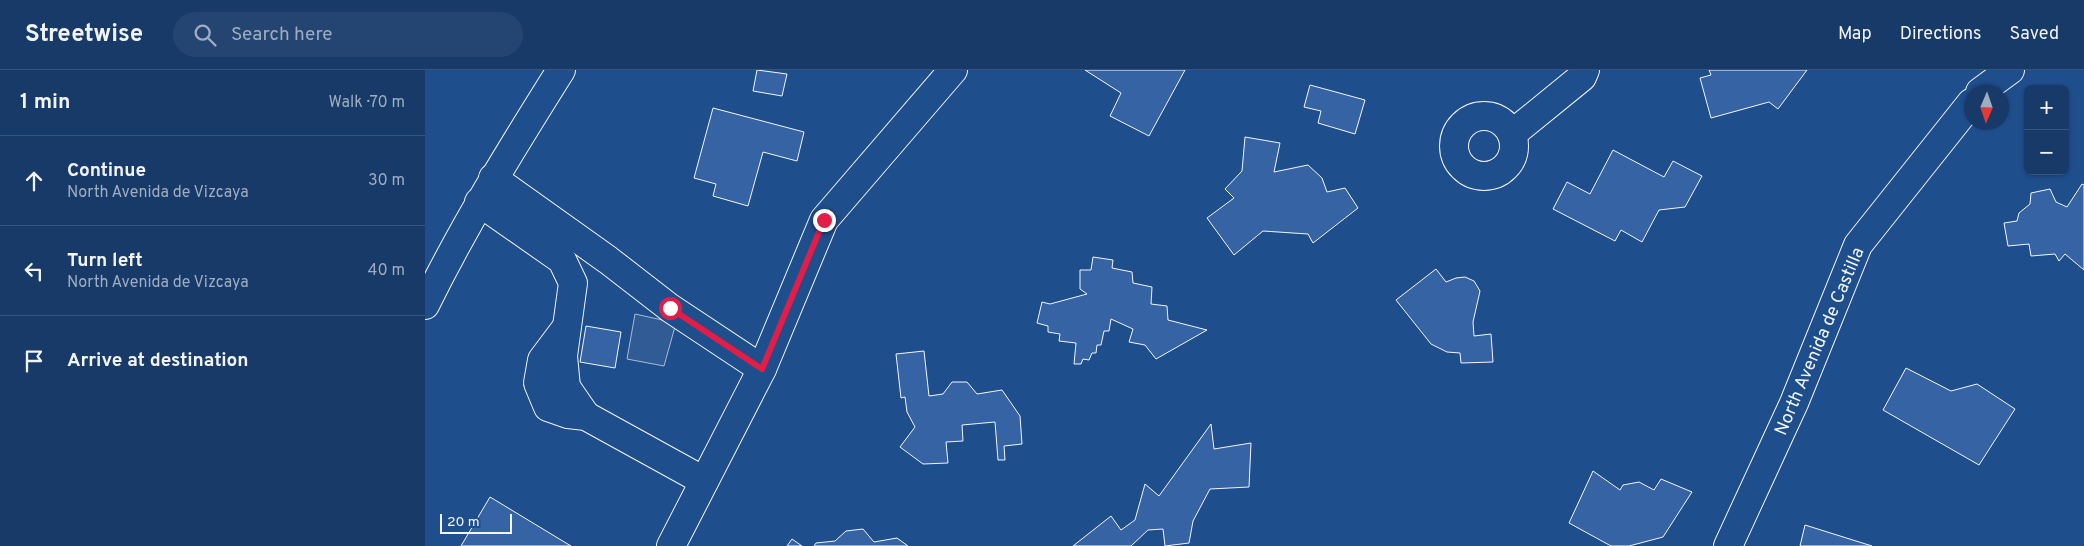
<!DOCTYPE html>
<meta charset="utf-8">
<style>
body{margin:0;font-family:Overpass,sans-serif;background:#244571;color:#f1f3f6}
.controls{position:absolute;right:15px;top:15px;display:grid;overflow:hidden;border-radius:8px;box-shadow:0 1px 4px #0004}
.controls button{width:45px;height:45px;display:grid;place-items:center;padding:0;border:0;border-bottom:1px solid #36547d;background:#173a69;color:#f1f3f6;font:25px sans-serif}
.compass{position:absolute;left:1539px;top:15px;width:45px;height:45px;border-radius:50%;background:#173a69;box-shadow:0 1px 4px #0004;rotate:182deg}
.scale{position:absolute;left:15px;bottom:12px;width:72px;box-sizing:border-box;padding-left:5px;border:2px solid #f2f6ff;border-top:0;font-size:14px;line-height:18px;white-space:nowrap;color:#f2f6ff;-webkit-text-stroke:4px #1f4e8c;paint-order:stroke}
.stop{position:absolute;width:15px;height:15px;margin:-11px;border:4px solid #e11d48;border-radius:50%;background:#fff}
.stop.end{background:#e11d48;border-color:#fff;box-shadow:0 1px 5px #0008}
.list{margin:0;padding:0;list-style:none}
h2{display:flex;justify-content:space-between;align-items:center;height:65px;margin:0;padding:0 20px;font-size:21px}
h2 small{font-size:16px;font-weight:400;color:#9eadc0}
.list li{display:grid;grid-template-columns:32px 1fr auto;gap:15px;align-items:center;box-sizing:border-box;height:90px;padding:0 20px;border-top:1px solid #36547d}
.list b{display:block;font-size:19px;white-space:nowrap}
.list p{margin:0;font-size:16px;white-space:nowrap;color:#9eadc0}
.list em{font-size:16px;font-style:normal;color:#9eadc0}
.icon{flex:none;width:28px;height:28px;fill:none;stroke:currentColor;stroke-width:2;stroke-linecap:round;stroke-linejoin:round}
.map{position:relative;flex:none;width:1659px;height:476px;overflow:hidden}
header{display:flex;align-items:center;gap:30px;box-sizing:border-box;height:70px;padding:0 25px;background:#173a69;border-bottom:1px solid #36547d}
header strong{font-size:24px}
nav{display:flex;gap:28px;margin-inline-start:auto;font-size:18px}
.search{width:350px;height:45px;background:#244571;display:flex;align-items:center;gap:12px;box-sizing:border-box;padding:0 18px;border-radius:28px;color:#9eadc0;font-size:19px}
main{display:flex}
aside{flex:1;background:#173a69}
.map>svg:first-child{display:block}
.parking{fill:#305b95;stroke:#a8bbd7}
.building{fill:#3563a3;stroke:#f2f6ff}
.lines{fill:none;stroke-linecap:round;stroke-linejoin:round}
.minor-casing{stroke:#f2f6ff;stroke-width:30}
.minor{stroke:#1f4e8c;stroke-width:28}
.route{stroke:#e11d48;stroke-width:6}
.labels{text-anchor:middle;stroke-width:4;stroke-linejoin:round;paint-order:stroke}
.street-label{font-size:18px;fill:#f2f6ff;stroke:#1f4e8c}
</style>
<header>
<strong>Streetwise</strong>
<div class="search"><svg class="icon" aria-label="search" viewBox="0 0 24 24"><circle cx="10" cy="10" r="6"/><path d="M15 15l6 6"/></svg>Search here</div>
<nav><a>Map</a><a>Directions</a><a>Saved</a></nav>
</header>
<main>
<aside>
<h2>1 min<small>Walk · 70 m</small></h2>
<ul class="list">
<li><svg class="icon" aria-label="ahead" viewBox="0 0 24 24"><path d="M12 20V5M6 11l6-6 6 6"/></svg><div><b>Continue</b><p>North Avenida de Vizcaya</p></div><em>30 m</em></li>
<li><svg class="icon" aria-label="left" viewBox="0 0 24 24"><path d="M17 20v-9H6M10 6l-5 5 5 5"/></svg><div><b>Turn left</b><p>North Avenida de Vizcaya</p></div><em>40 m</em></li>
<li><svg class="icon" aria-label="arrive" viewBox="0 0 24 24"><path d="M6 21V4h12l-3 4 3 4H6"/></svg><div><b>Arrive at destination</b></div></li>
</ul>
</aside>
<div class="map">
<svg width="1659" height="476" viewBox="0 0 1659 476">
<rect width="100%" height="100%" fill="#1f4e8c"/>
<path class="parking" d="M210,244l41,9 -12,43 -37,-7z"/>
<g class="building">
<path d="M332,0l30,4 -5,22 -29,-5z"/>
<path d="M660,0h100l-36,66 -39,-20 11,-23z"/>
<path d="M1284,0h98l-29,39 -9,-7 -58,16 -11,-40 11,-3z"/>
<path d="M885,15l55,15 -10,34 -37,-11 3,-12 -17,-4z"/>
<path d="M288,38l91,24 -7,29 -34,-9 -15,54 -35,-10 3,-12 -22,-6z"/>
<path d="M820,67l35,6 -6,29 34,-7 14,13 5,14 18,-4 13,20 -45,35 -5,-9 -45,-3 -29,24 -27,-37 27,-20 -9,-9 17,-18z"/>
<path d="M1188,80l51,27 9,-16 29,15 -17,31 -26,3 -17,32 -21,-12 -6,11 -62,-32 14,-27 23,12z"/>
<path d="M1657,114l2,1v85l-19,-16 -6,7 -4,-7 -24,2 -2,-12 -21,2 -4,-23 13,-2 2,-8 11,-9 1,-11 19,-4 6,13 11,5z"/>
<path d="M668,187l20,3 -1,8 20,4 1,11 19,4 -1,17 16,2 1,14 39,10 -51,29 -11,-14 -16,-3 4,-13 -22,-10 -2,12h-5l-3,14h-4l-1,8h-4l-3,7 -6,-1 -2,5h-7l2,-21 -17,-2 1,-7 -12,-2v-6l-11,-3 5,-21 8,2 37,-10 -7,-5v-19h11z"/>
<path d="M1011,199l10,13 10,-4 9,-1 9,4 6,10 -7,31 1,14 17,-2 2,28 -32,1 -1,-10 -13,-1 -16,-8 -35,-44z"/>
<path d="M161,256l35,6 -6,36 -35,-6z"/>
<path d="M499,281l5,45 14,-2 9,-12h15l10,12 25,-4 18,26 2,28 -18,2 1,14h-7l-3,-38 -33,3 1,16 -17,1 2,21 -25,1 -23,-17 15,-20 -8,-15 -2,-15 -4,1 -5,-44z"/>
<path d="M1481,298l45,23 26,-7 38,25 -36,56 -96,-55z"/>
<path d="M786,354l3,25 37,-6 -2,44 -39,2 -17,32 -4,22 -24,3 -2,-17 -15,1 -17,16h-58l38,-30 10,14 14,-10 10,-36 14,12z"/>
<path d="M1168,401l27,19 3,-5 16,-3 15,8 7,-11 31,13 -29,45 -34,9h-18l-42,-23z"/>
<path d="M65,427l81,49h-110z"/>
<path d="M1380,455l67,21h-72z"/>
<path d="M438,459l11,13 23,-4 11,8h-94l2,-3 19,-2 11,-10z"/>
<path d="M367,469l10,7h-15z"/>
</g>
<g class="lines">
<g class="minor-casing">
<g id="minor">
<path d="M1555,22l30,-22"/>
<circle cx="1059" cy="76" r="30"/>
<path d="M1087,64l70,-57 3,-7"/>
<path d="M68,108l115,82 62,48 92,61"/>
<path d="M54,132l83,58 11,23 -10,73 3,31 20,29"/>
<path d="M0,235c41,-83 87,-157 136,-235"/>
<path d="M141,258l-24,32 -4,23 10,24 20,7 18,2 118,65"/>
<path d="M246,476l91,-177 62,-149 129,-150"/>
<path d="M1303,476l66,-143 64,-158 113,-142"/>
</g>
</g>
<use href="#minor" class="minor"/>
</g>
<g class="lines">
<path class="route" d="M245,238l92,61 62,-149"/>
</g>
<g class="labels">
<g class="street-label">
<text transform="translate(1394 271) rotate(-67)" y="6">North Avenida de Castilla</text>
</g>
</g>
</svg>
<div class="controls">
<button>+</button>
<button>−</button>
</div>
<svg class="compass" viewBox="-18 -18 36 36"><path d="M0-13l5 13h-10z" fill="#e53935"/><path d="M0 13l5-13h-10z" fill="#9eadc0"/></svg>
<div class="scale">20 m</div>
<div class="stop" style="left:245px;top:238px"></div>
<div class="stop end" style="left:399px;top:150px"></div>
</div>
</main>
